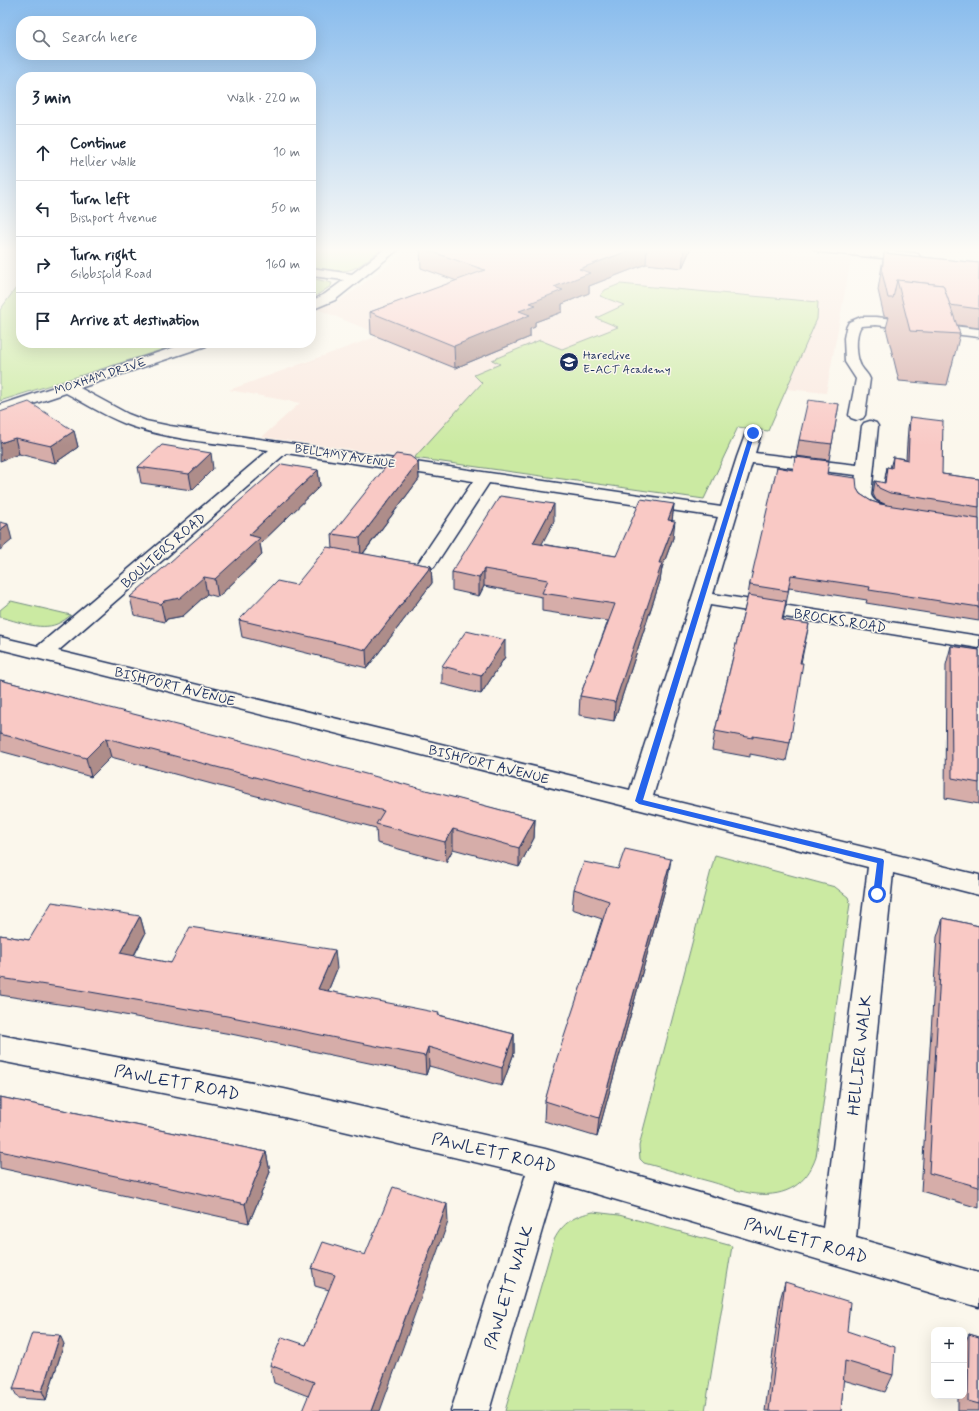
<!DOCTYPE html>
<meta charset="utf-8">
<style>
body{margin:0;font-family:Mynerve,sans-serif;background:#f6f6f7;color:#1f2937}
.controls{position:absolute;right:12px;bottom:12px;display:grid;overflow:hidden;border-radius:8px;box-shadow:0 4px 16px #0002}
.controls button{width:36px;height:36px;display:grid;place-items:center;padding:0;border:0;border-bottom:1px solid #e0e1e3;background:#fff;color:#1f2937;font:20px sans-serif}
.stop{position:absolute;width:12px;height:12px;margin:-9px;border:3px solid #2563eb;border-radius:50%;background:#fff}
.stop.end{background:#2563eb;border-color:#fff;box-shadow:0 1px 4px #0008}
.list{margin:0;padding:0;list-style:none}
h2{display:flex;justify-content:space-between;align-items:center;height:52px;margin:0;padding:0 16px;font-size:17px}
h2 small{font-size:13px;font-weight:400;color:#747a83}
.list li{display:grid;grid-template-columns:26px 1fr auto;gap:12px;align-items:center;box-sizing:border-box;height:56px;padding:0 16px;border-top:1px solid #e0e1e3}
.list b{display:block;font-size:15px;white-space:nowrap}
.list p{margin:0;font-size:13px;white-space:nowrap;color:#747a83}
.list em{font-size:13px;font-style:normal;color:#747a83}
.icon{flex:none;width:22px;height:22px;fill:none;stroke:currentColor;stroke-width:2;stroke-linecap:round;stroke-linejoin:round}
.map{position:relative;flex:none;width:979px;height:1411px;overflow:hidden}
.search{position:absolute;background:#fff;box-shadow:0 4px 16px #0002;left:16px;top:16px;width:300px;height:44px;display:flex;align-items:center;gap:10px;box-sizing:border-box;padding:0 14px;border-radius:16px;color:#747a83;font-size:15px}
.panel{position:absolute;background:#fff;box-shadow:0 4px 16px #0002;left:16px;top:72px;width:300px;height:276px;border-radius:16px}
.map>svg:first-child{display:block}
.built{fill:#fae9e0}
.green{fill:#cbeaa2;stroke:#738c80}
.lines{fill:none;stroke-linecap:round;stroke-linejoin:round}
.minor-casing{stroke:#1b2f5e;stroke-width:3}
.minor{fill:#fbf7ec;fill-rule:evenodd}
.wall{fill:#d6ada9;stroke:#1b2f5e}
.shaded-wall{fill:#ae8d8a;stroke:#1b2f5e}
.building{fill:#f9c9c5;stroke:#1b2f5e}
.route{fill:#2563eb}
.labels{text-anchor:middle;stroke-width:3;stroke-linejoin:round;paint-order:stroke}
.far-poi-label{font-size:12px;fill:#1b2f5e;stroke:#fbf7ec;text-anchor:start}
.far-street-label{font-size:12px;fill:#1b2f5e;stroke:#fbf7ec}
.street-label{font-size:14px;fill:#1b2f5e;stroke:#fbf7ec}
.near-street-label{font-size:17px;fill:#1b2f5e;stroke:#fbf7ec}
</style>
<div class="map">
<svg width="979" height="1411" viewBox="0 0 979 1411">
<rect width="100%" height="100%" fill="#fbf7ec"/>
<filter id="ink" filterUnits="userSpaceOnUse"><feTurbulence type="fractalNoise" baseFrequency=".025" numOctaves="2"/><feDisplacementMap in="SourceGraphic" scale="8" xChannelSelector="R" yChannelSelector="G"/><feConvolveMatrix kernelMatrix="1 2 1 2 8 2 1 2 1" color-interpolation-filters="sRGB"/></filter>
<g filter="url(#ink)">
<path class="built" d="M411,248h332l108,11 -25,134 -39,-4 -19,42 -30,-4 -34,72 -442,-62 38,-34 -71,-13 152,-55 -64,-26 20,-7 18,-12z"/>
<g class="green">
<path d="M311,248h71c-32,26 -30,26 -71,19z"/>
<path d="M311,278l21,5 -1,3 -20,13z"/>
<path d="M21,281v62h162l-183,58v-91z"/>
<path d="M620,284l198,18 -1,17 -49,112 -30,-4 -34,72 -290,-41 68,-75 -8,-8 26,-11 -8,-4 48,-20 22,9 56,-22 -22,-9 28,-13 -24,-9 5,-6z"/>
<path d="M11,601l60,14c-4,3 -9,7 -14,9 -17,7 -40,-3 -57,-7v-7z"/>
<path d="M715,855l120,32 13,10 2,6 -34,254c-9,27 -30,40 -59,37 -15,-1 -31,-8 -45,-12 -23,-6 -46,-13 -68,-19l-4,-4 -1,-13z"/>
<path d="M593,1212l26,3 113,31 -27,165h-200l49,-171c9,-18 21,-24 39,-28z"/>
</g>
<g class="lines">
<g class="minor-casing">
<g id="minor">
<path d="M386,248h14l-65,52 -24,10v-9l14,-7 19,-14 -33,-4v-8l41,6z"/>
<path d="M813,248h47l54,5 4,1 2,3 -2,3 -4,1 -95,-9z"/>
<path d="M861,317h15l103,12v8l-103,-12 -15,1c-6,8 -5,31 0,40 3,5 7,8 9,13l-5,36 -2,3 -6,2 -6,-2 -2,-3 7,-36 -11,-17 -1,-24 2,-10 3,-6z"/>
<path d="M187,343h21l-2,3 -126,42 48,26 18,7 24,5 551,81 16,-50 10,-27 6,-2 6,2 2,3 -6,20 102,12 5,-39 2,-3 6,-2 6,2 2,3 -7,69c4,10 16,9 22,17l-3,4c-12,3 -36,-7 -37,-22 0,-6 2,-13 3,-19l-104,-12 -39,131 266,42v12l-269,-43 -57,191 326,79v20l-86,-22 -37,365 123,35v34l-423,-125 -67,229h-38l75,-237 -242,-57 -284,-56v-26l284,54 261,60 278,79 45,-361 -868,-218v-12l38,9 231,-196c-44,-6 -93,-9 -135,-23 -24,-8 -46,-22 -68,-34l-66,22v-10zM286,453l187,28 -55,82 2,4 7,2 7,-2 55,-84 229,34 -88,273 -572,-139z"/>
</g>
</g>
<use href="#minor" class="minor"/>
</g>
<g class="wall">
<path d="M10,248h11v3z"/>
<path d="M420,248h271l-9,20 -36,-4 -57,22v7l-27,11v8l-27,10v5l-5,2v8l-75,31 -84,-34 -1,-22 87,-31 -36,-13z"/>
<path d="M881,248h34l-15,2z"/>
<path d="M884,253l95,10v65l-22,-3 3,9 -13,51 -48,-4 -13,-53 3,-11 -5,-1 -6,-26 3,-19z"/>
<path d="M839,404l-10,56 -33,-4 3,-16z"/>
<path d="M0,412l74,19 4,16 -23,16 -36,-9z"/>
<path d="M910,417l32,57 37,5v142l-113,-18 1,-3 -78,-12 -6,32 26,4 -8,39 -11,79 -4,19 -36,-7v3l-38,-7 3,-19 33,-136 2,-12 77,-109 30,15 3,5 11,7 9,3 7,1 -11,-5 -3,-6 2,-13 9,2 3,-16 3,1 3,-11 13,2 2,-31z"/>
<path d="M418,462l1,17 -56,75 68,12 1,17 -65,85 -125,-31 -3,-17 57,-35 37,-36 -1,-15z"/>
<path d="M138,467l75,2 -21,21 -51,-7z"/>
<path d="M318,470l2,16 -60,58 2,11 -44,42 -11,-3 -24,22 -16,3 -2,3 -31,-7 -4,-18z"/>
<path d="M674,504l-2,17 1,17 -11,30 -2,13 -46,140 -35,-6 1,-19 28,-75 -66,-10v-14l-58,-11 -5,10 -27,-6v-18l102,-51 -13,23 75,12z"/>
<path d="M951,646l28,4v154l-34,-6 1,-133z"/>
<path d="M505,657l-24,37 -39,-10v-18z"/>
<path d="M0,680l535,139 -1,19 -15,29 -66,-18 -7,13 -69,-19 -1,-15 -265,-71 -20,20 -65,-19 -26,-7z"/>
<path d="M618,869l50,9 -71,259 -53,-16 1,-20 57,-182 -30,-10 2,-20z"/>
<path d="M140,916l5,18 -11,22 37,7 166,6 -9,22 111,24 75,19v19l-12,33 -73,-20 -3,9 -195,-41 -146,-26 -85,-13v-60l29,5z"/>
<path d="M943,918l36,8v282l-58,-17 16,-254z"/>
<path d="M0,1097l266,55 4,20 -21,51 -249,-55z"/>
<path d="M448,1222l-140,174 -34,-13 -4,-18 36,-20 23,-55 -14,-4 -3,-18 53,-13z"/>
<path d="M785,1282l62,49 46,44 -8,17 -42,-12 -2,31h-76l15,-111z"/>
<path d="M969,1334l10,3v74h-21v-15h6v-52z"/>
<path d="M64,1344l-18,56 -28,-2 -5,-9z"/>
</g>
<g class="shaded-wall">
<path d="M636,248h11l-1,16 -57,22v7l-27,11v8l-27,10v5l-5,2v8l-75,31 -1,-22 65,-35 11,-8 49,-34z"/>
<path d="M684,248h7l-9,20z"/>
<path d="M900,248h15l-15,2z"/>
<path d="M74,431l4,16 -23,16 -4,-17z"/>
<path d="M15,438l4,16 -19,7v-18z"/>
<path d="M211,453l2,16 -21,21 -3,-16z"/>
<path d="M418,462l1,17 -58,77 -1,-18z"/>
<path d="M318,470l2,16 -60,58 2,11 -44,42 -3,-18 34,-44z"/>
<path d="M554,504v17l-21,40v-18z"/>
<path d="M674,504l-2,17 -4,-1z"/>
<path d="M675,521l-2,17 -11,30 -2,13 -46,140 1,-19 44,-139z"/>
<path d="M8,524l4,16 -12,10v-20z"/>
<path d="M431,566l1,17 -65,85 -1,-18z"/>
<path d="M484,569v17l-5,10v-18z"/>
<path d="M204,577l3,17 -24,22 -16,3 -2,3 -4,-18 3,-3z"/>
<path d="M505,640v17l-24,37v-18z"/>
<path d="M106,738l5,19 -20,20 -5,-19z"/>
<path d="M535,819l-1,19 -15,29v-19z"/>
<path d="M453,829v20l-7,13 -1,-20z"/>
<path d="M671,859l-3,19 -71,259 2,-19z"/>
<path d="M140,916l5,18 -20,38 -5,-19z"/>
<path d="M335,950l2,19 -16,39 -3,-19z"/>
<path d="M514,1034v19l-12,33v-18z"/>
<path d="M428,1047l1,19 -3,9 -1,-19z"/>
<path d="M266,1152l4,20 -21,51 -4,-19z"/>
<path d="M447,1204l1,18 -68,189h-9z"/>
<path d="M60,1335l4,9 -18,56 -4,-9z"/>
</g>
<g class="building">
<path d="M421,248h215l-57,21 11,4 -36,14 9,3 -33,13 6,2 -17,6 11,4 -76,31 -84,-34 115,-42z"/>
<path d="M884,253l95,10v46l-29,-4 -7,-20 -46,-5 -4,18h-5l-6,-26z"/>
<path d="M897,280l46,5 17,49 -50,-3z"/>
<path d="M808,400l31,4 -7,40 -33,-4z"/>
<path d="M29,402l45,29 -23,15 -36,-8 -15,5v-31z"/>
<path d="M910,417l33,4 -1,53 37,5v28l-89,-14 -11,-5 -4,-7 10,2 2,-16 5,1 1,-11 15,3z"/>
<path d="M162,445l49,8 -22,21 -51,-7z"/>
<path d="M396,454l14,2 8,6 -58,76 -28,-4z"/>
<path d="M795,457l34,4 -2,13 29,4 1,11 3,5 11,7 9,3 99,15v88l-110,-17 1,-3 -79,-12 -3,16 -38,-6v-2l27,-116 16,3z"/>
<path d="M282,464l36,6 -69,65 11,3 -45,41 -11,-2 -24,21 -16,3 -3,3 -31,-7z"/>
<path d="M500,496l54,8 -21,39 83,13 25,-57 33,5 -6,16 7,1 -16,42h3l-47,139 -35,-6 35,-92 -73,-11 6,-13 -64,-11 -5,9 -27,-6z"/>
<path d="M0,522l8,2 -8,6z"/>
<path d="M327,547l104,19 -65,84 -127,-30 38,-39 19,4z"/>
<path d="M748,595l38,6 -4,19 27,4 -9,39h3l-13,79 -37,-6v2l-38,-7z"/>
<path d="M466,631l39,9 -24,36 -39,-10z"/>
<path d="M951,646l28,4v133l-27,-5z"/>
<path d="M0,680l298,76 237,63 -16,29 -66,-19 -8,13 -69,-18 8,-13 -278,-73 -20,20 -66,-19 -20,-5z"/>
<path d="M625,849l46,10 -72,259 -54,-17 12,-43 52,-157 -35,-12 10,-27 34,7z"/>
<path d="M52,902l88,14 -20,37 51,10 19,-36 145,23 -17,39 121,24 -1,2 76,19 -12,34 -74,-21 -3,9 -198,-40 -148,-26 -79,-12v-43l29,5z"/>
<path d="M943,918l36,8v261l-50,-14z"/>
<path d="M0,1097l266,55 -21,52 -245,-53z"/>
<path d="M393,1187l54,17 -76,207h-69l12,-29 -44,-17 12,-28 24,8 29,-70 -23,-7 11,-26 42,13z"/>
<path d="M785,1282l65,20 -3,29 48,16 -2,28 -48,-14 -4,50h-72z"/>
<path d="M32,1333l28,2 -18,56 -29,-2z"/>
<path d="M969,1334l10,3v67l-11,-3z"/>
</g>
</g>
<linearGradient id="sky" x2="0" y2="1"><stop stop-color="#89bced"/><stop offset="0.56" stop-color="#fdfbf6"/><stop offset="1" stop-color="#fdfbf6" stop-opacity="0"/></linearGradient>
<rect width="979" height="446" fill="url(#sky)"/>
<path class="route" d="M753,431l2,2 -112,367 240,59 1,2 -3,33 -4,3 -4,-3 4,-31 -238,-59 -4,-3 115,-368z"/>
<defs>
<g id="school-disc" transform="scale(1)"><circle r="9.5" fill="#1b2f5e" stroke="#fbf7ec"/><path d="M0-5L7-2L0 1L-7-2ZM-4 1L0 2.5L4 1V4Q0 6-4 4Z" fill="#fff"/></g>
</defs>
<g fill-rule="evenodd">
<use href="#school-disc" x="569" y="362"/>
</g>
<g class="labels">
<g class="far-poi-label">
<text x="583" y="359">Hareclive<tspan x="583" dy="14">E-ACT Academy</tspan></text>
</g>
<g class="far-street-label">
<text transform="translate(100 376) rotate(-18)" y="4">MOXHAM DRIVE</text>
<text transform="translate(345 456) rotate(9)" y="4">BELLAMY AVENUE</text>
</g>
<g class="street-label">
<text transform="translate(163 550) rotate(-41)" y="5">BOULTERS ROAD</text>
<text transform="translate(840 620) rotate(9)" y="5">BROCKS ROAD</text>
<text transform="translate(175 686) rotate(14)" y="5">BISHPORT AVENUE</text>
<text transform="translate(489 764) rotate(14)" y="5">BISHPORT AVENUE</text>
</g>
<g class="near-street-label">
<text transform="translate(859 1055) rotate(-84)" y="6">HELLIER WALK</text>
<text transform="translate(177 1082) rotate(11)" y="6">PAWLETT ROAD</text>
<text transform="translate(494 1152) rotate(13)" y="6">PAWLETT ROAD</text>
<text transform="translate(806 1240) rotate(16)" y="6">PAWLETT ROAD</text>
<text transform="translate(508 1287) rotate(-73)" y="6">PAWLETT WALK</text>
</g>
</g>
</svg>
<div class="controls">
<button>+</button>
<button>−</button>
</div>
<div class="stop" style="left:877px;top:894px"></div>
<div class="stop end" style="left:753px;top:433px"></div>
<div class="search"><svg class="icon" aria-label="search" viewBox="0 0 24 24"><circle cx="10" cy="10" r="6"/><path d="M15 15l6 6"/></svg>Search here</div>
<section class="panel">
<h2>3 min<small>Walk · 220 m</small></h2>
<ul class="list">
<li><svg class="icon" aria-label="ahead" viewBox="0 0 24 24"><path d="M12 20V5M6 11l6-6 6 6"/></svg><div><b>Continue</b><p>Hellier Walk</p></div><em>10 m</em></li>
<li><svg class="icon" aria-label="left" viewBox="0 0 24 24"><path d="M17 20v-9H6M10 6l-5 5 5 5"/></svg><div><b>Turn left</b><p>Bishport Avenue</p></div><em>50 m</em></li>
<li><svg class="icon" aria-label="right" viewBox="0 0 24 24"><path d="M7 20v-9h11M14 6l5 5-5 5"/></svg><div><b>Turn right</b><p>Gibbsfold Road</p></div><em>160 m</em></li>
<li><svg class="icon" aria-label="arrive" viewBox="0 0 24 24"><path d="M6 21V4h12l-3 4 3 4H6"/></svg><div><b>Arrive at destination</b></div></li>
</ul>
</section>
</div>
